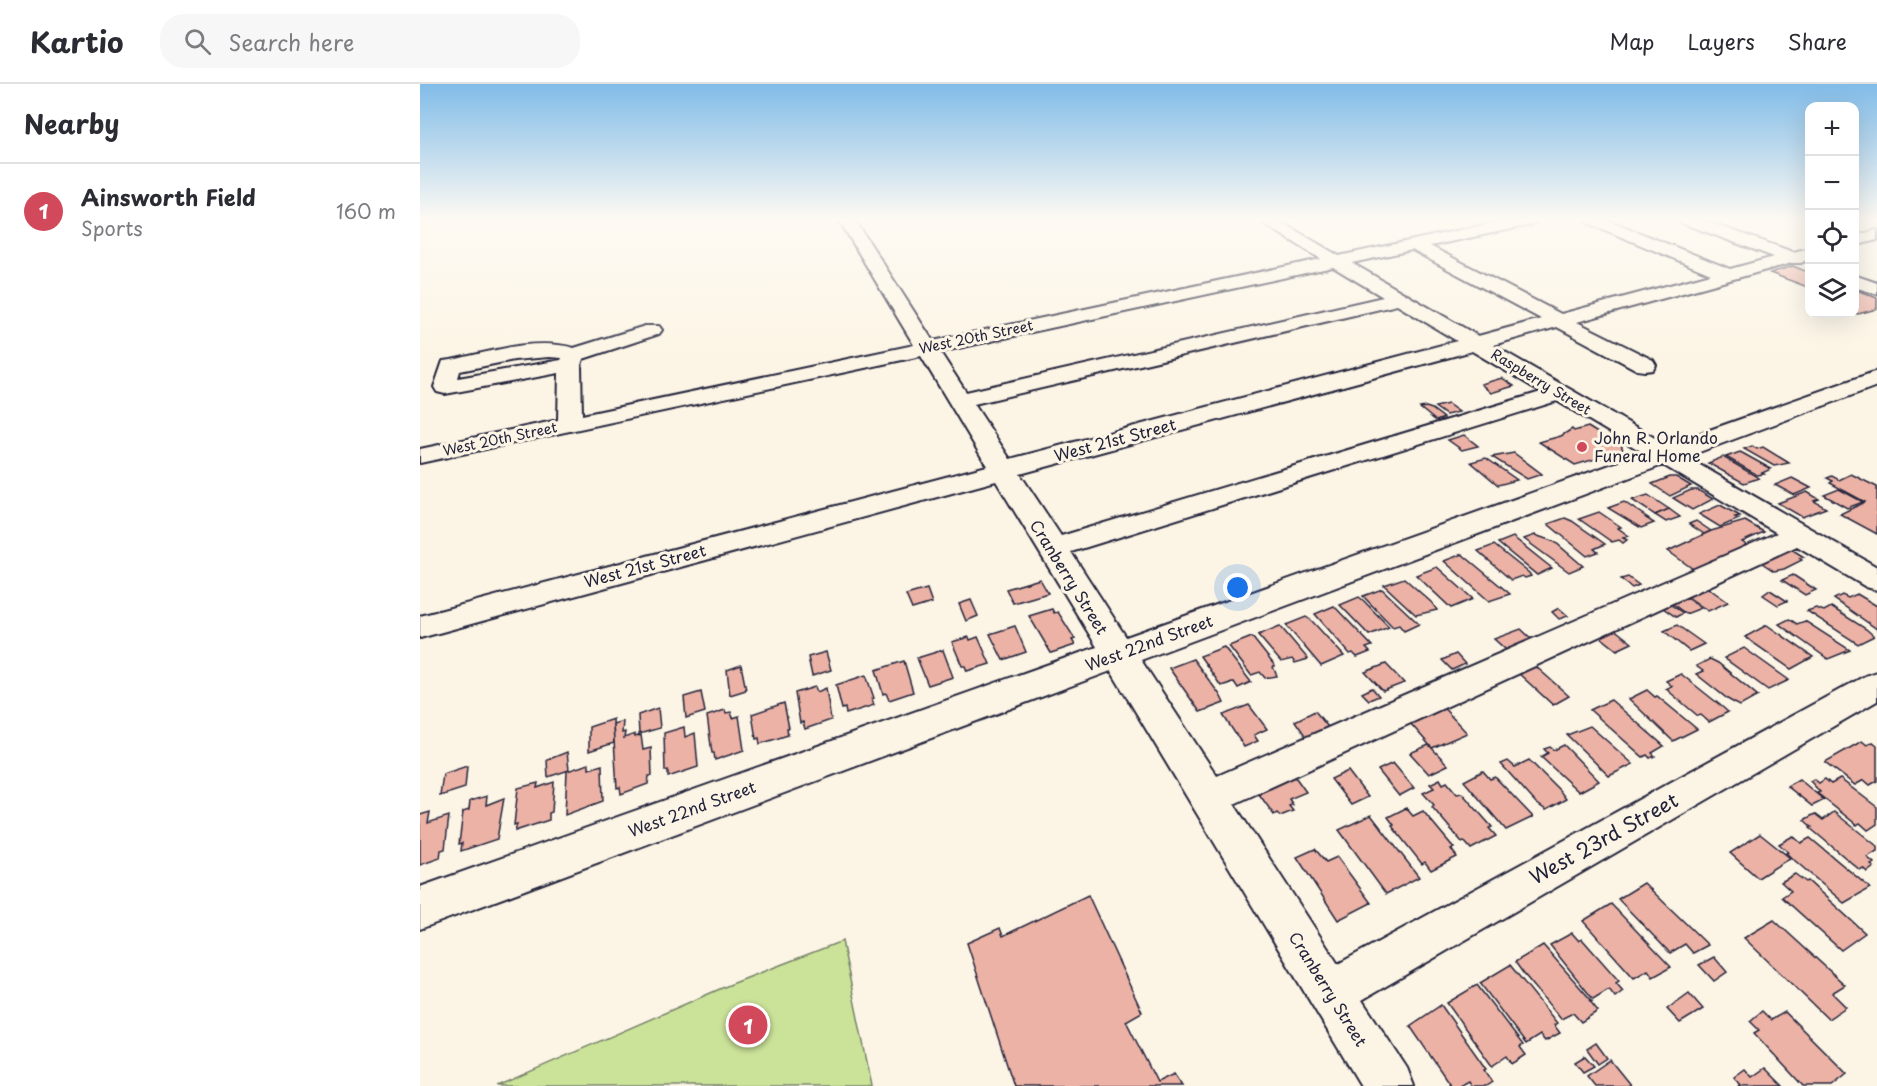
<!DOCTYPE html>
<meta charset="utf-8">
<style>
body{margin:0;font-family:"Playpen Sans",sans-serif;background:#f7f7f7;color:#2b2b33}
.controls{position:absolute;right:18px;top:18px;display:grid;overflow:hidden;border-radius:12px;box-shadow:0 6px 24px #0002}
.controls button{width:54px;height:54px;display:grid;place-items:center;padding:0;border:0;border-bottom:2px solid #e1e1e2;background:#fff;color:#2b2b33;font:30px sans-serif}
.you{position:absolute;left:818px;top:504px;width:21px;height:21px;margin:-15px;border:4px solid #fff;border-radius:50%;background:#1a73e8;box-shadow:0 0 0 9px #1a73e833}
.badge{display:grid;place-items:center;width:39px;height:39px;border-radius:50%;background:#d1495b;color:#fff;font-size:20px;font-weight:700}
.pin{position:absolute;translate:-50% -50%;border:3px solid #fff;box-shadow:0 2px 6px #0006}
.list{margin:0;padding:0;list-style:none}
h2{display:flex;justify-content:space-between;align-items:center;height:78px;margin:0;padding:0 24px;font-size:26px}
h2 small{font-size:20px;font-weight:400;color:#7c7c81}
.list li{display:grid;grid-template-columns:39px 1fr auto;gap:18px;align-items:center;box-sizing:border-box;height:96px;padding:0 24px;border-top:2px solid #e1e1e2}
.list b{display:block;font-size:22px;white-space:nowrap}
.list p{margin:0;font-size:20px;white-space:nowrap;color:#7c7c81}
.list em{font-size:20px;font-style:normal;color:#7c7c81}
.icon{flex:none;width:33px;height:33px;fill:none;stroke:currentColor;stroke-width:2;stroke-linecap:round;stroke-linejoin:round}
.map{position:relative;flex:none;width:1457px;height:1002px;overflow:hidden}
header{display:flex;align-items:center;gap:36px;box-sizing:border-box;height:84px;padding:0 30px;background:#fff;border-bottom:2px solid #e1e1e2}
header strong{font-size:28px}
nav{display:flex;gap:33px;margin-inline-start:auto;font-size:21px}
.search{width:420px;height:54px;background:#f7f7f7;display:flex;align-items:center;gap:15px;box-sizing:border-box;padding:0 21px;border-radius:24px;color:#7c7c81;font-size:22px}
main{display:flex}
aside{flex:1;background:#fff}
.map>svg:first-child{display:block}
.green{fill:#cbe399;stroke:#76826a;stroke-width:1.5}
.building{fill:#ecb2a5;stroke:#22223b;stroke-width:1.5}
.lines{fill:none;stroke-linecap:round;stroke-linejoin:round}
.minor-casing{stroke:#22223b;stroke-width:4}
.minor{fill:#fcf5e5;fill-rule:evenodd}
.poi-dot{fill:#d1495b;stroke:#fcf5e5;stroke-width:2}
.labels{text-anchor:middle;stroke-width:6;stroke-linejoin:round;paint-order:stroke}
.far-street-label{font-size:14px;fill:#22223b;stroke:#fcf5e5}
.poi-label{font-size:16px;fill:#22223b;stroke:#fcf5e5;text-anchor:start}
.street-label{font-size:16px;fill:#22223b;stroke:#fcf5e5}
.near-street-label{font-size:20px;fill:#22223b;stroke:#fcf5e5}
</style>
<header>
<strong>Kartio</strong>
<div class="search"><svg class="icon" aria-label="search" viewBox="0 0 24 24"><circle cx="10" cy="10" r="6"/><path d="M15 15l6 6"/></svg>Search here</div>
<nav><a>Map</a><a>Layers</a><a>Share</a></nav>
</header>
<main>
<aside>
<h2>Nearby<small></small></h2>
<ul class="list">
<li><span class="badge">1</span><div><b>Ainsworth Field</b><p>Sports</p></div><em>160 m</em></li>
</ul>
</aside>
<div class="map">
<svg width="1457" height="1002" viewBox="0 0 1457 1002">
<rect width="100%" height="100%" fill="#fcf5e5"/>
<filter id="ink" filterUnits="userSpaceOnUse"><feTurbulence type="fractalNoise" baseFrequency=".0167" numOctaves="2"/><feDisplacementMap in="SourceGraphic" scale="12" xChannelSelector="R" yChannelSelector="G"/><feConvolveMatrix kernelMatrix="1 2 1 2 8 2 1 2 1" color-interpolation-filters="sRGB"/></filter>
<g filter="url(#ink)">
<path class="green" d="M422,857l30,145h-375l232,-101z"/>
<g class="building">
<path d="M1373,182l17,7v15l-40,-15z"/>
<path d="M1434,205l23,9v11l-19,5 -4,-1z"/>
<path d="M1082,294l12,8 -23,7 -10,-9z"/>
<path d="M1028,320l11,8 -13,3 -11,-8z"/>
<path d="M1006,323l6,2 12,9 -8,3 -16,-13z"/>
<path d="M1168,343l16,10 17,6 2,8 -48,14 -36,-23 22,-6 11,-7 2,2z"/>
<path d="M1044,351l14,11 -16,4 -14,-10z"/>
<path d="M1332,362l5,3 6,-2 26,16 -15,3 -30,-17z"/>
<path d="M1320,368l4,2 27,15 -9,4 2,1 -7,1 -31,-18z"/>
<path d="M1094,369l28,21 -15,5 -35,-22z"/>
<path d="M1303,373l36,21 -15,5 -36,-20z"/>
<path d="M1066,374l31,22 -19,5 -27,-23z"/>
<path d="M1431,390l26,13v47l-37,-20 25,-12 -35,-19 3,-2 -6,-3 5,-2 7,4z"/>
<path d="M1250,393h6l15,9 -21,10 -18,-12z"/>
<path d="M1372,394l19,10 -17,7 -19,-10z"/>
<path d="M1419,405l24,13 -16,6 -23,-13z"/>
<path d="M1271,406h7l15,9 -21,11 -19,-12z"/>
<path d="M1387,408l12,7 -5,2 12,7 -24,9 -24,-14z"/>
<path d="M1228,411l21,14 -14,6 -23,-15z"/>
<path d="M1204,418l24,16h-2l8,5 -13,5 -33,-20z"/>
<path d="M1300,421l20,11 -5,1 4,2 -19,8 -21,-13z"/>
<path d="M1249,425l11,8 -14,5 -11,-7z"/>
<path d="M1179,428l22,15 -3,1 11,8 -6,2 4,2 -4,3 -4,-3 -7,2 -33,-23z"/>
<path d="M1145,434l7,3 33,23 -11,5 4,3 -11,4 -39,-32z"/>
<path d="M1276,437l15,10 -7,3 -15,-10z"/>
<path d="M1325,437l19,11 -22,10 10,7 -52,25 -32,-23 43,-20z"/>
<path d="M1115,451l20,7 28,24 -14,6 -45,-33z"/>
<path d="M1093,453l30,24 9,7 -15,7 -39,-32z"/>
<path d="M1074,461l35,28 2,3 -6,2 -3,-2 -11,4 -33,-29z"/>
<path d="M1368,463l16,10 -5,1 3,2 -18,9 -10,2 -18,-12z"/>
<path d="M1042,470l48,40 -21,7 -45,-40z"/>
<path d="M1017,483l36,32 -22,9 -35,-33z"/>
<path d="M1373,491l23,15 -11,5 -23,-15z"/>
<path d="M1208,493l11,8 -7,3 -11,-9z"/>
<path d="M984,494l28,25 5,7 -21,5 -32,-30z"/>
<path d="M620,495l8,14 -35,10 -7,-14z"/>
<path d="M1281,499l27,19 -20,9 -27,-19z"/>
<path d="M507,505l5,14 -20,6 -6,-14z"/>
<path d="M962,505l37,35 -15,7 -5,-6 -6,2 -30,-31z"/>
<path d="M1350,506l17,11 -9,4 -15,-10z"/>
<path d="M1260,509l21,15 -15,6 -20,-15z"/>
<path d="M1437,510l20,12v23l-43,-30 8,-4 6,3z"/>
<path d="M939,513l5,4 25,26 -20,8 -29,-30z"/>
<path d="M551,516l7,16 -12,5 -7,-17z"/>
<path d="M1251,521l12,8 -7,4 -13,-9z"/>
<path d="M914,522l38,40 -6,2 4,4 -13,5 -4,-4 -3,1 -35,-40z"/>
<path d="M1411,523l35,22 8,7 -16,8 -51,-33 9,-3 8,3z"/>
<path d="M1139,524l9,8 -9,3 -7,-7z"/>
<path d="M632,525l2,4 4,-1 17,27 -3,1 3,5 -24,8 -22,-37z"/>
<path d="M886,533l6,4 32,35 -23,10 -35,-41z"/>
<path d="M1369,535l8,5 8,-3 45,29 -22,9 -49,-35z"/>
<path d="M1189,541l23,18 -15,7 -24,-19z"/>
<path d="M1257,541l27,19 -15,7 -25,-20z"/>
<path d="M1347,541l46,32 -22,12 -46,-32z"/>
<path d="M595,542l11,26 -23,8 -13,-26z"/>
<path d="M860,542l28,33 -13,4 -3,-4 -11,3 -23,-27z"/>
<path d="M1101,545l16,15 -24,12 -19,-17z"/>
<path d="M549,553l1,3 8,-3 12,27 -23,7 -2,-5h-3l-10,-24z"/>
<path d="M832,553l23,29 -2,1 4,9 -12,2 -5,-6 -9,3 -22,-29z"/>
<path d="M804,563l27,35 -13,6 -4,-6 -13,4 -21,-30z"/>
<path d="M1324,564l45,32 -21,10 -44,-32z"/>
<path d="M523,566l10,27 -25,8 -11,-27z"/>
<path d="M406,568l5,18 -19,6 -4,-19z"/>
<path d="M1036,570l9,10 -13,6 -10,-10z"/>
<path d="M773,575l27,36 4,8 -24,9 -31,-44z"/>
<path d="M1290,575l8,4 40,33 -18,10 -11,-6 -33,-26 7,-3 -7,-5z"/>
<path d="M484,577l9,31 -24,8 -3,-7 -3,1 -7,-24z"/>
<path d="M966,580l18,19 -21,8 -18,-19z"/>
<path d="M1113,580l36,32 -16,9 -36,-33z"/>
<path d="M321,581l5,25 -16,5 -3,-25z"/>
<path d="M1261,590l39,31 8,7 -19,10 -8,-7 -3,1 -32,-27 6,-3 -6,-5z"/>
<path d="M446,591l8,23 -2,1 2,6 -28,9 -1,-6 -3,1 -6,-24z"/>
<path d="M395,603l2,5 9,-4 5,32 -26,9 -2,-7 -3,1 -5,-30z"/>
<path d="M952,604l7,8 -10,4 -7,-7z"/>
<path d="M1227,606l8,7 2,-1 40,33 -24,12 -44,-42z"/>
<path d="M281,608l4,20 -19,6 -2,-21z"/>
<path d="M1016,616l31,33 -35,15 -29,-33z"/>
<path d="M1191,616l53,46 -12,7 3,3 -5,2 -3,-3 -4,2 -53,-47z"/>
<path d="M364,619l5,25h-2l1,7 -28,9 -1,-6 -3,1 -4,-25z"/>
<path d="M829,621l18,24 -13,6 4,6 -14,6 -21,-32z"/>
<path d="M238,624l2,20 -21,6 -1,-19z"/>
<path d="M305,626l1,3 5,-1 2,6 6,-2 5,34 -29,10 -1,-7h-2l-5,-37z"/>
<path d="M895,627l17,21 -23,9 -14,-20z"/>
<path d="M193,635l1,24 -25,8v-24z"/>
<path d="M203,637l-1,12 3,-1 -1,6 11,-4v3l6,-2 2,15 8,-2 1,28h-3l-1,8 -27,10 -1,-7 -3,1 -4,-64z"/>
<path d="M1170,642l43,38 -24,12 -42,-41z"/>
<path d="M264,643l1,10 10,-4 3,34 -30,10v-7l-3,1 -1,-38z"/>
<path d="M1442,657l5,4 6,-3 4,3v36l-7,4 -6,-5 -9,5 -30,-23z"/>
<path d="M1009,661l19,20 -19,9 -19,-21z"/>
<path d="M1144,661l35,36 -20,11 -38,-35 7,-4 -4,-4 6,-2 4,3z"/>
<path d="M147,668l2,18 -21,7 -1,-17z"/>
<path d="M1109,676l31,31 6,8 -20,11 -10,-7 -35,-39 7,-3 7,6z"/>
<path d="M973,679l21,25 -15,8 -21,-26z"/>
<path d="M169,680v5l13,-4 1,36 -38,14 2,-44z"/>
<path d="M47,682l-2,22 -25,8 3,-22z"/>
<path d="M871,687l15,21 -17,7 4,6 -4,1 4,5 -13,5 -3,-3 -3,2 -20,-28z"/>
<path d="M928,687l20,26 -17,8 -20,-26z"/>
<path d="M1063,687l7,8 5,-2 38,40 -27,13 -42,-49z"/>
<path d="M1020,695l3,5 4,-2 10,12 5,-1 30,34 -3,1 7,8 -25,13 -7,-8 -2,1 -30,-35 2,-2 -11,-12 11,-5 -4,-4z"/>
<path d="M1379,695l25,21 -12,6 -25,-20z"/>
<path d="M1394,695l5,4 6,-4 6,5 9,-5 37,28v17l-9,6 -8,-7 -3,2 -40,-32 3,-1 -10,-11z"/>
<path d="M134,698l-2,30 -3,1v7l-34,11 2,-7 -3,1 4,-37 20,-5 -1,5z"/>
<path d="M67,712l-1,9 18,-7 -7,41 -36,12 1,-8 -3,1 4,-32 6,-2 1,-9z"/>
<path d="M986,724l7,8 10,-5 31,37 -3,1 6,8 -26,13 -6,-8 -3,2 -30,-38 2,-1 -6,-8z"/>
<path d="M10,728l-2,11 21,-7 -4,33 -4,1 -1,8 -20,7v-50z"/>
<path d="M1414,728l43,34v5l-10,6 7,6 -3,2 3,2 -7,5 -4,-4 -3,2 -50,-42 2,-1 -8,-7 11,-6 8,6z"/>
<path d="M951,731l48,62 -33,17 -47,-64z"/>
<path d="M1340,750l30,24 -32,20 -28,-25z"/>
<path d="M1373,752l8,7 9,-5 60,50 -26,15 -58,-50 2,-1 -9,-8z"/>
<path d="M895,765l11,13 11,-5 34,46 -33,17 -41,-63z"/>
<path d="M1375,790l11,8 2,-1 57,52 -24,17 -59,-53 9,-6 -10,-9z"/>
<path d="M1224,799l64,62 -15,8 -8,-9 -15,9 -52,-54z"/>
<path d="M668,811l54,117 -16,9 31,61 17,-8 8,12h-168l-47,-143 33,-15 3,8z"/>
<path d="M1191,820l60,63 -18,10 -5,-7 -14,8 -51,-57z"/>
<path d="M1354,836l71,65 -13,8 14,14 -18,12 -84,-81z"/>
<path d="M1152,849l7,8 3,-2 37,42 -3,2 7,8 -8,6 -6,-8 -16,10 -43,-54z"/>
<path d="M1123,861l49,56h-2l8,10 -17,11 -8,-9 -12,6 -38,-46 -8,-11z"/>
<path d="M1294,873l13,15 -13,9 -15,-16z"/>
<path d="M1090,881l47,58 -3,2 6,8 -15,8 -5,-6 -14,9 -46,-61z"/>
<path d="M1057,901l46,60 -3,2 6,8 -14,9 -5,-8 -15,10 -45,-63z"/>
<path d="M1269,909l14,16 -23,14 -13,-14z"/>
<path d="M1021,921l45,64 -2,1 8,12 -6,4h-15l-3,-5 -9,5h-8l-41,-60z"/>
<path d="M1342,927l9,9 14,-8 62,62 -15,12h-29l-49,-53 5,-3 -9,-9z"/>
<path d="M1176,959l11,15 -9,6 -11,-15z"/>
<path d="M1165,972l9,10 -11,6 -8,-10z"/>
<path d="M1190,976l21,26h-36l-8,-10z"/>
<path d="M1345,984l18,18h-45l3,-1 -7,-8 11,-8 7,8z"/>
</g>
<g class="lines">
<g class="minor-casing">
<g id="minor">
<path d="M419,136h16l78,121 388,-82 -63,-39h20l61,36 168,-36h32l-8,5 -101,21 131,68 150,-40 -123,-51 -2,-3h22l122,49 44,-12 -92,-34 -2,-3h23l90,32 17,-4v10l-9,5h-9l-215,59 76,38 3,5 -3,5 -8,1 -8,-1 -80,-43 -64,18 174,100 210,-74v15l-191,71 191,110v23l-11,-3 -69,-41 -563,258 104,160 527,-288 12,-4v29l-515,299 45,68 7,18h-53l-250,-415 -691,258v-42l677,-240 -101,-166 -576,157v-22l567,-150 -66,-110 -501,107v-14l138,-29 1,-47 -114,21 -8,-2 -3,-5 9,-26 8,-1c38,-8 84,-23 123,-12l71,-22h14l3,4 -3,4 -76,25 -2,6 1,50 332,-70zM992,166l129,69 -63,17 -126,-73zM913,183l50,30 -417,95 -26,-40zM977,221l60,36 -447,118 -36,-55zM1052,267l69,41 -480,144 -41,-62zM129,273l13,1 -1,2 -103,18 2,-7 54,-11zM1137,317l87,52 -518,184 -55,-85zM1243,381l114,68 -560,243 -76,-116z"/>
<path d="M1457,146v10l-23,6v-10z"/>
<path d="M1434,191l23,8v11l-23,-7z"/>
</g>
</g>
<use href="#minor" class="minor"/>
</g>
</g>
<linearGradient id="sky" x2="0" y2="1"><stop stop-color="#81bce8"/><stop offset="0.49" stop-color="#fefaf3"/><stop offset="1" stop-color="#fefaf3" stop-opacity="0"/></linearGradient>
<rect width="1457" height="277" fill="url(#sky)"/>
<circle class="poi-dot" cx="1162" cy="363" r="6"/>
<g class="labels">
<g class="far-street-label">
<text transform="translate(556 253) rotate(-12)" y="5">West 20th Street</text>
<text transform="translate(1121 298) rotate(31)" y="5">Raspberry Street</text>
<text transform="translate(80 355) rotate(-12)" y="5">West 20th Street</text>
</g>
<g class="poi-label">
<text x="1174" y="360">John R. Orlando<tspan x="1174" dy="18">Funeral Home</tspan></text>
</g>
<g class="street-label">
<text transform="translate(695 356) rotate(-15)" y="6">West 21st Street</text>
<text transform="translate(225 482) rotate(-15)" y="6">West 21st Street</text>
<text transform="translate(649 493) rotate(58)" y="6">Cranberry Street</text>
<text transform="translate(729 559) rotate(-20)" y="6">West 22nd Street</text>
<text transform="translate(272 725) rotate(-20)" y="6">West 22nd Street</text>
<text transform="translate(908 905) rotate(58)" y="6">Cranberry Street</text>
</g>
<g class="near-street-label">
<text transform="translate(1184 755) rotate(-29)" y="7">West 23rd Street</text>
</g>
</g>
</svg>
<div class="controls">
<button>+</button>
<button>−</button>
<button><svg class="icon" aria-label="locate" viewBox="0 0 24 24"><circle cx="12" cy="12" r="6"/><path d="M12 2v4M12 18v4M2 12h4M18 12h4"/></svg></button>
<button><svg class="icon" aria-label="layers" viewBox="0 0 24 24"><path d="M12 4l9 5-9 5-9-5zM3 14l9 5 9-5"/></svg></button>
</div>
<div class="you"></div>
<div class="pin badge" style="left:328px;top:941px">1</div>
</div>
</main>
